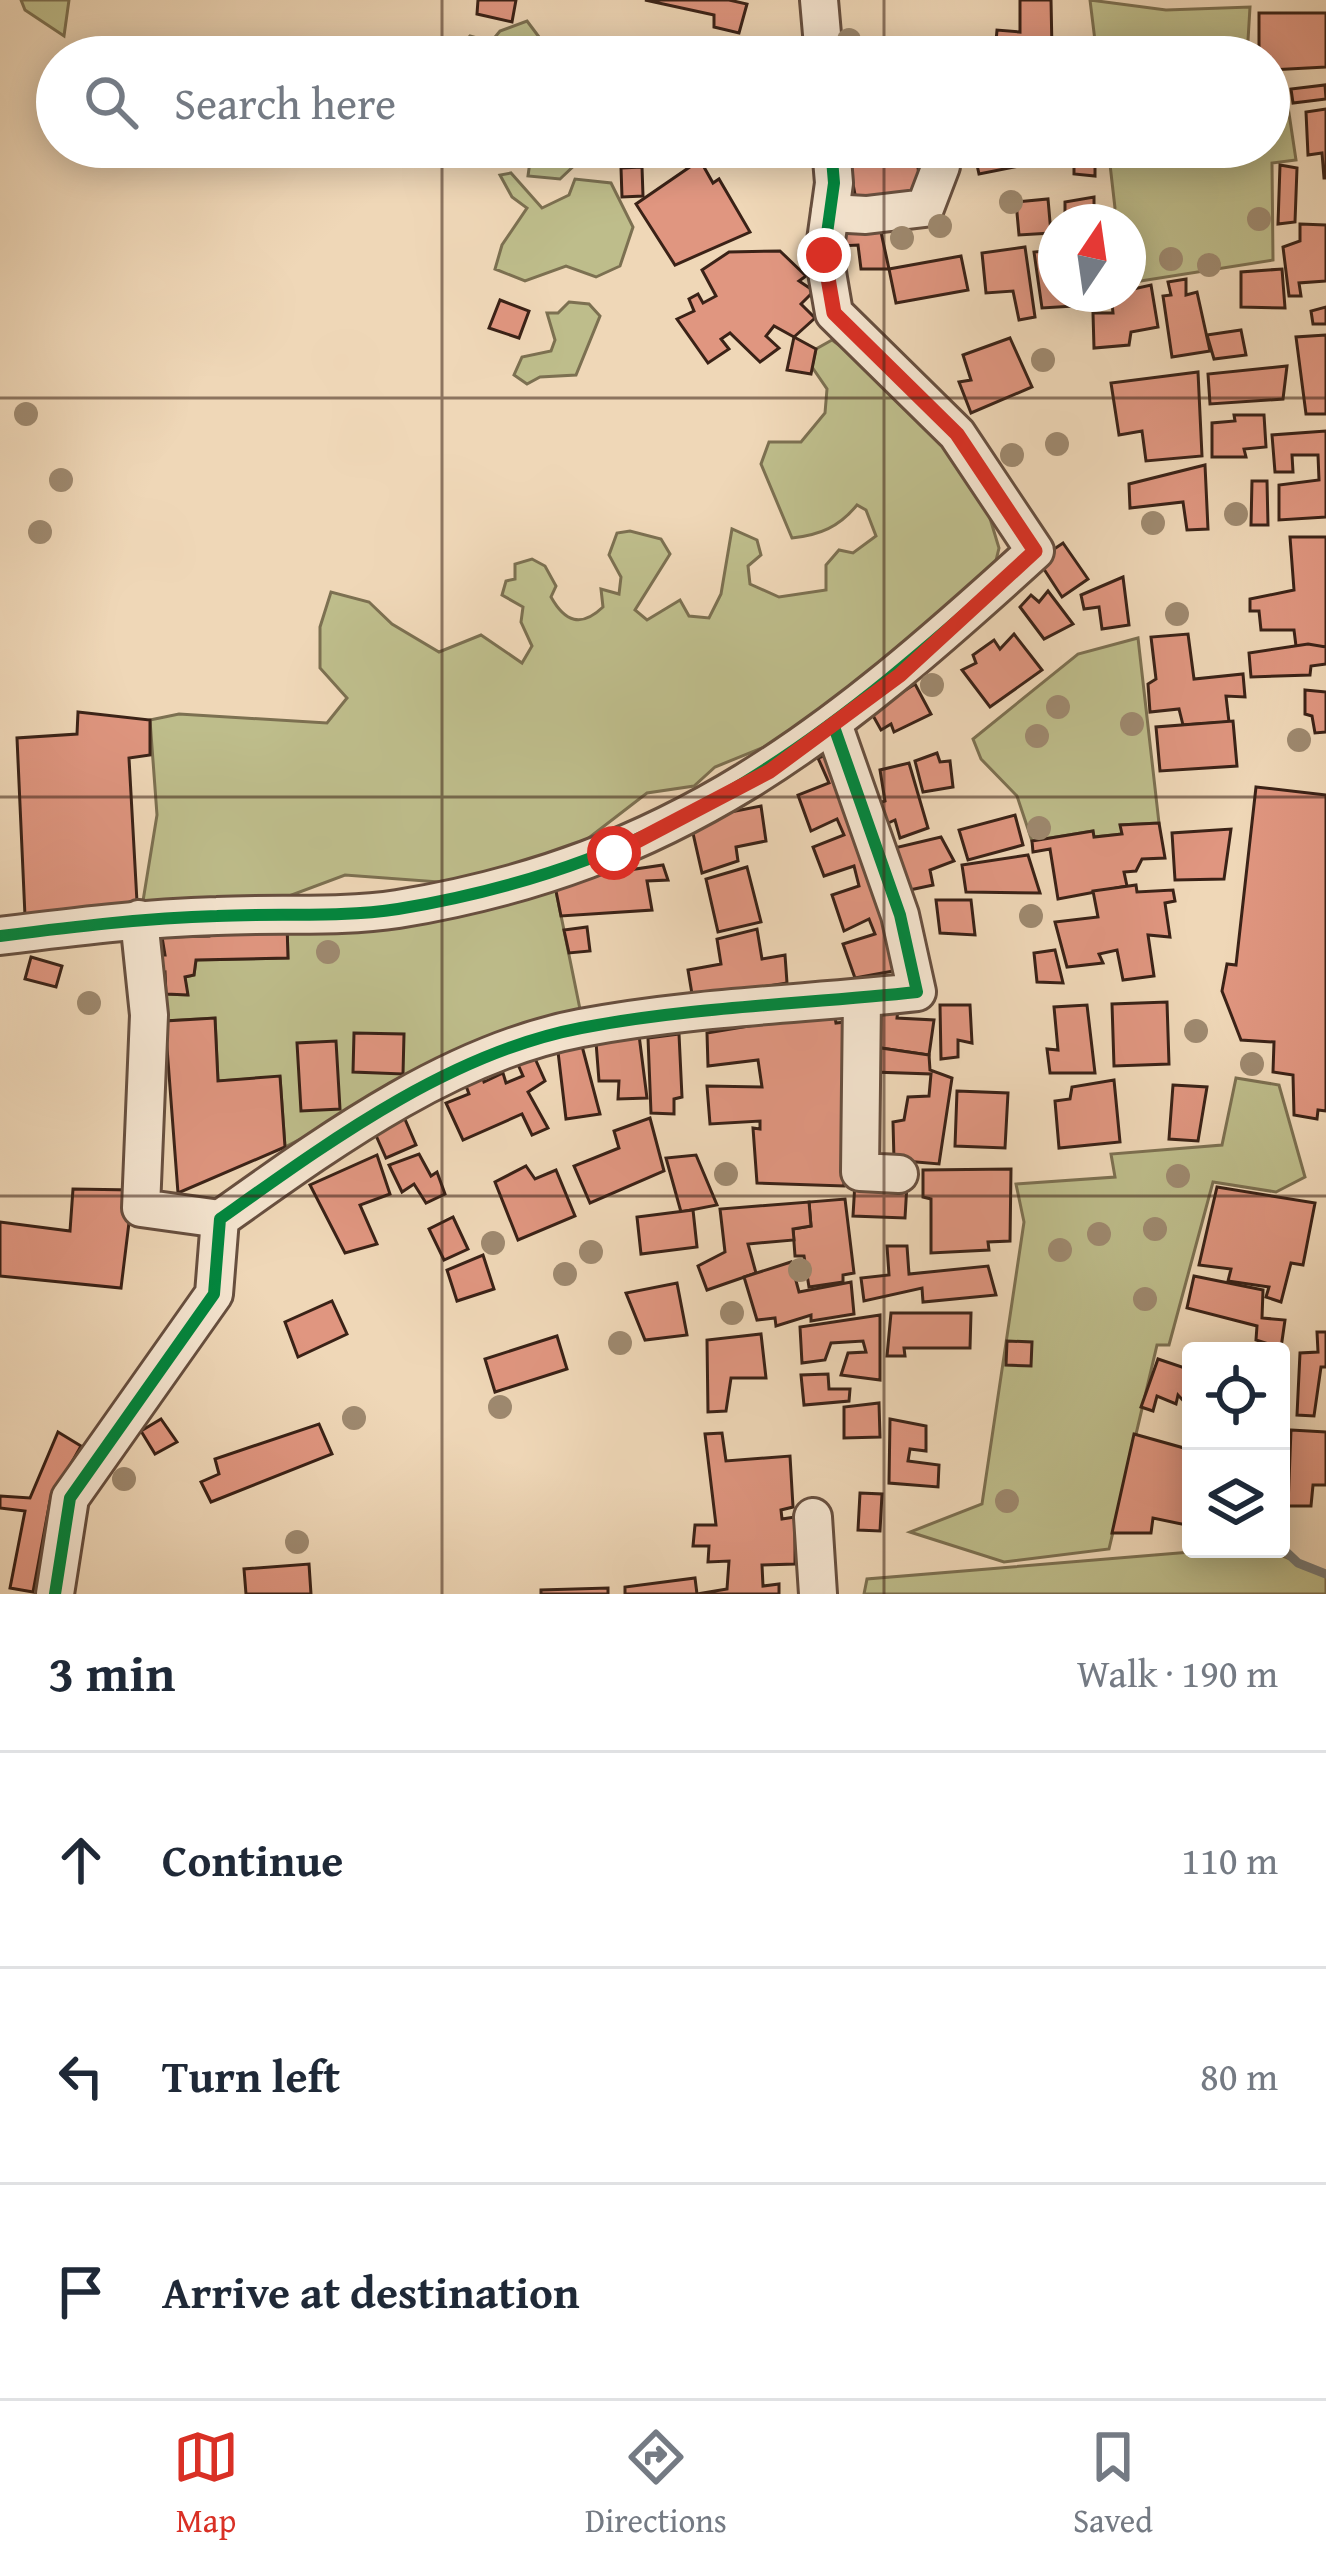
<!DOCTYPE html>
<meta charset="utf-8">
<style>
body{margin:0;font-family:"Gentium Book Plus",serif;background:#f6f6f7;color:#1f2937}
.controls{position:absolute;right:36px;bottom:36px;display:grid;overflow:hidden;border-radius:12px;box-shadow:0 6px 30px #0003}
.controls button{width:108px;height:108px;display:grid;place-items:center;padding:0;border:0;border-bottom:3px solid #e0e1e3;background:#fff;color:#1f2937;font:60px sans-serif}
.compass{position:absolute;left:1038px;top:204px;width:108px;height:108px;border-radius:50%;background:#fff;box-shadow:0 6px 30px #0003;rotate:13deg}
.stop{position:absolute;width:36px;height:36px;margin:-27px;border:9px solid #d93025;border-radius:50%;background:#fff}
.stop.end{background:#d93025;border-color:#fff;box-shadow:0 3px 12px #0008}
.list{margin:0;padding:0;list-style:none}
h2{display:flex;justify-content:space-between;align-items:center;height:156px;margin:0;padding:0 48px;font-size:51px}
h2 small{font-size:39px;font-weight:400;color:#747a83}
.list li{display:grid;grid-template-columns:78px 1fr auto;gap:36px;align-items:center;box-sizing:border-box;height:216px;padding:0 48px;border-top:3px solid #e0e1e3}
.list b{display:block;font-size:45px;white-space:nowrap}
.list em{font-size:39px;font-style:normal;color:#747a83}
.icon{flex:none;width:66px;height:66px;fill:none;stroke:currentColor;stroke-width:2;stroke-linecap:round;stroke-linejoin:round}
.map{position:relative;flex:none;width:1326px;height:1594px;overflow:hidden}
.search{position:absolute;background:#fff;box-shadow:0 6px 30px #0003;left:36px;right:36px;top:36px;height:132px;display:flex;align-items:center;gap:30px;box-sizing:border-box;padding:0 42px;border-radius:66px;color:#747a83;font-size:45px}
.sheet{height:804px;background:#fff}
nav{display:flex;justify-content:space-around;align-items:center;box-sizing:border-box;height:168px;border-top:3px solid #e0e1e3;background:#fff;font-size:33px;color:#747a83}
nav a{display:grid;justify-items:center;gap:6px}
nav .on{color:#d93025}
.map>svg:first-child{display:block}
.green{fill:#bebd8b;stroke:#7c7051;stroke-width:3}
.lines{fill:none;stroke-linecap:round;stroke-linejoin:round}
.stream{stroke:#777b79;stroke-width:9}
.building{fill:#e09680;stroke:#3a2217;stroke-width:3}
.minor-casing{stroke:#674f3f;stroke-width:42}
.minor{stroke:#f5e5d0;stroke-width:36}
.cycleway-casing{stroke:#f5e5d0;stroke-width:20}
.cycleway{stroke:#00873e;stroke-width:12}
.tree{fill:#9e896f}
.route{stroke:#d93025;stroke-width:15}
.grid{fill:none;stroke:#3a2217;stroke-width:3;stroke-opacity:0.55}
</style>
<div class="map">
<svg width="1326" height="1594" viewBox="0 0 1326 1594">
<rect width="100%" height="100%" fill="#efd7b7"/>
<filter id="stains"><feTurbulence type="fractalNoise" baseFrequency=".00167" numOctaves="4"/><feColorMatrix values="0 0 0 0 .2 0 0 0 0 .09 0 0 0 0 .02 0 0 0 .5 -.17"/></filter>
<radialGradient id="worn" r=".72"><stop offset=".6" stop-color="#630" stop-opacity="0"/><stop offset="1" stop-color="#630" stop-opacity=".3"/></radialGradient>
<g class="green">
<path d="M21,0h48l-5,36 -39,-26z"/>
<path d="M1090,0l76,10 84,-3 -3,50h-150z"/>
<path d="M527,21l15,20 55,3v13h-146l19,-21 21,6 9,-11z"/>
<path d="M1284,80l12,80 -24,3 1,97 -145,23v-61h-20l7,-14 -7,-61h161v-66z"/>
<path d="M532,147h52l-5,14 -19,18 -32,-3z"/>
<path d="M511,173l31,35 27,-13 6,-16 36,4 22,44 -13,39 -24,11 -30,-11 -41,15 -30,-12 7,-24 25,-37 -15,-11 -12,-22z"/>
<path d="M569,302l20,2 11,12 -24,59 -36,2 -13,7 -13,-9 8,-18 29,-6 4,-11 -8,-27h11z"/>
<path d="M832,340l67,48 27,30 63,97 10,33 -8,33 -207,158 -69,28 -21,19 -47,7 -70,54 -111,37 -121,-9 -64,24 -138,2 14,-86 -7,-95 29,-6 148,9 20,-25 -27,-30v-41l11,-35 38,10 23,22 47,28 42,-17 41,28 10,-17 -11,-24 2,-15 -21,-12 4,-14 9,-2v-15l17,-5 13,7 11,20 -5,11c14,25 30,31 52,10l-2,-18 18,5 2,-17 -12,-22 8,-22 13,-2 31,8 9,15 -35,56 12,10 33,-20 9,16 20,2 12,-24 11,-65 25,11 4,15 -13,11 2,18 29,13 47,-7v-25l13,-15 14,3 23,-17 -10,-26 -9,-5c-18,22 -37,30 -65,33l-31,-74 8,-22h32l24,-29 2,-24 -15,-22 4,-18z"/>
<path d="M1138,638l21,185 -38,2 1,9 -28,3 -1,-6 -61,10 -15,-45 -36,-37 -8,-20 105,-85z"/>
<path d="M554,881l28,138 -178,66 -119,62 -5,-70 -62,4 -3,-63 -50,3 1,-27 21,1 -2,-18 9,-2 2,-15 92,-2 -1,-34z"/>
<path d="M1236,1078l43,7 26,92 -29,15 -63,-10 -44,163h-12l-48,204 -105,13 -94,-30 72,-28 42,-282 -8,-38 99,-7 -4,-23 111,-9z"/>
<path d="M1227,1549h39l60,25v20h-462l3,-15z"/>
</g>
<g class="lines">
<path class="stream" d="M1281,1547l17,16 28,11"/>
</g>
<g class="building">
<path d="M478,0h38l-4,22 -35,-8z"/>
<path d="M645,0h84l18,4 -8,29 -25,-6v-12z"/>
<path d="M1020,0h31l1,50 -33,-4v11h-38l14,-4 2,-23 23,2z"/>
<path d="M1259,13h67v54l-57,3v-13h-10z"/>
<path d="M620,40l93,16 3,-15 19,3 -3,13h-115z"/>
<path d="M1325,85l1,14 -33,4 -2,-14z"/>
<path d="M1326,109v69h-2l-2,-25 -14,2 -2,-43z"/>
<path d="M781,147h33l-1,15 -34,-7z"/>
<path d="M856,147h59l7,48 -64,15 -10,-52 9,-3z"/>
<path d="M973,147h94l2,9 -90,18z"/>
<path d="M1074,147h21v29l-21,-2z"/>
<path d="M700,160l13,23 6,-4 31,53 -75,33 -39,-61z"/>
<path d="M1280,165l17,3 -2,54 -17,2z"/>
<path d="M642,167l1,29 -21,1 -1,-29z"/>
<path d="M1094,197v25h-29v-20z"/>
<path d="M1048,199l3,34 -32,2 -3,-33z"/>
<path d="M879,223l10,46h-28l-3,-24 -18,1 2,-18z"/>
<path d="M1300,224l26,1v56l-27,2 2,13h-12l-6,-49 17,-6z"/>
<path d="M1025,247l10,70 -16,3 -6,-29 -27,2 -4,-40z"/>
<path d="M1056,250v44h48l2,10 -64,4 -8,-56z"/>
<path d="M780,251l26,25 -7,5 15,10 -13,13 14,14 -21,19 -20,-11 -8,10 13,12 -19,14 -30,-29 -9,6 8,10 -21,14 -31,-44 17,-8 -5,-12 9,-5 5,9 13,-7 -14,-26 27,-18z"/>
<path d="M961,256l7,34 -72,13 -7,-34z"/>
<path d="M1282,269l3,39 -44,-1v-35z"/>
<path d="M1186,279v16l11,-3 13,59 -38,6 -9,-61 8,-1 -3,-13z"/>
<path d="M1151,285l7,42 -27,5 -2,13 -35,3 -1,-35h20l-2,-19z"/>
<path d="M500,300l29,11 -10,27 -30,-10z"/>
<path d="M1326,307v17h-13l-2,-13z"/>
<path d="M1241,330l5,25 -32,4 -7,-24z"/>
<path d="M1326,335v79h-20l-10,-77z"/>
<path d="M794,337l22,12 -5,25 -24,-4z"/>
<path d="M1010,338l22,49 -61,26 -12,-31 12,-2 -8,-25z"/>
<path d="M1287,366l-4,33 -73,5 -2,-30z"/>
<path d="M1198,372l4,84 -56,5 -4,-30 -23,4 -8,-52z"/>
<path d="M1234,415h30l2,32 -22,2 2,8h-34v-34l23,-2z"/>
<path d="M1326,431v86l-47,3v-35l40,-5 -1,-25h-26l1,17h-18l-3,-37z"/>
<path d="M1205,465l3,64 -21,1 -4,-28 -53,6 -1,-24z"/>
<path d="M1252,481h15l1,44h-17z"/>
<path d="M1290,537h36v110l-30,-1 -2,-16h-33l-2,-19h-9v-12l44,-9z"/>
<path d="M1063,543l25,36 -26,18 -24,-37z"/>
<path d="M1123,577l6,48 -27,4 -3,-22 -15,2 -3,-14z"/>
<path d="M1048,591l25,33 -29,15 -24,-32 11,-12 8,7z"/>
<path d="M1014,634l28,36 -52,37 -28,-37 14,-7 -3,-8 21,-15 6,9z"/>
<path d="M1188,634l6,45 49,-5 2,23 -19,-1 3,26 -46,3 -4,-16 -29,3 -2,-28 8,-5 -5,-42z"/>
<path d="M1308,644l18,3v17l-15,2 -1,9 -59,2 -2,-24z"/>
<path d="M915,684l16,30 -37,18 -3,-8 -10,6 -10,-18z"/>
<path d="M1305,690l21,2v40l-11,1 -3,-17 -7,-2z"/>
<path d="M78,712l72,8v35l-21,3 8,144 -112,14 -8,-178 60,-4z"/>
<path d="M1233,721l4,45 -77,5 -4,-44z"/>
<path d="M832,753l72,216 -49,9 -12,-34 32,-10 -6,-15 -25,12 -12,-36 27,-9 -5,-20 -30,10 -11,-29 31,-12 -7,-16 -26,12 -13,-36 31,-12 -11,-25z"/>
<path d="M937,753l3,9 10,-1 3,26 -30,5 -8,-31z"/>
<path d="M909,763l19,65 -28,10 -5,-18 -18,8 -6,-22 14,-5 -5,-31z"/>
<path d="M1256,787l70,8v316l-8,-1 -1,9 -23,-4 -1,-40 -20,-3 1,-30 -33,-2 -19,-49 5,-27 9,1z"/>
<path d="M761,806l5,35 -30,6 2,14 -36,12 -12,-53z"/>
<path d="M1015,815l8,30 -55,15 -9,-30z"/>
<path d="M1159,823l6,35 -23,1 -6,12 -12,1 3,14 -69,13 -8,-50 -17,3 -1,-11 61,-10 1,6 28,-3 -2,-9z"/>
<path d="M1231,829l-7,50 -49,1 -3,-47z"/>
<path d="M941,837l13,24 -24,9 3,15 -28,6 -15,-42z"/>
<path d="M1028,855l12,38 -74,-1 -4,-27z"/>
<path d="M663,865l5,15 -21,1 5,29 -91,6 -7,-35z"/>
<path d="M747,867l14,55 -43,10 -12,-53z"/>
<path d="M1136,885l1,7 36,-2 2,11 -10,2 5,34 -22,-2 6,41 -31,4 -6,-30 -18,4 4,9 -36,4 -12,-45 43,-5 -5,-26z"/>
<path d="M936,900h35l4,35 -35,-2z"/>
<path d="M287,924l1,34 -92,2 -2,15 -9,2 3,18 -22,-1 -1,-22 -10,2v-19h10l-3,-18 47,-1 1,-11z"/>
<path d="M587,927l3,24 -21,2 -5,-23z"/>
<path d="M757,929l5,30 23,-4 2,28 -81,13 -12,10 -6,-36 33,-6 -4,-25z"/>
<path d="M1055,950l8,33 -26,-1 -3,-29z"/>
<path d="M31,957l31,9 -6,21 -31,-8z"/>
<path d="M899,1001l-2,17 37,2 -5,35 -55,-8 4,-44z"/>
<path d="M1167,1002l2,62 -55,2 -2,-62z"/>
<path d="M940,1005h30l2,38 -14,-3v17l-17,2z"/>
<path d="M1087,1005l8,68h-45l-3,-24 11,1 -4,-43z"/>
<path d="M834,1012l2,11 9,-1 -1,164 -87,-3 -4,-55 7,1v-8l-50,3 -3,-38 55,1 -4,-27 -50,6 -1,-33z"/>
<path d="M215,1018l3,63 62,-5 5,71 -107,46 -13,-172z"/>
<path d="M354,1033l50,1 -1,40 -50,-2z"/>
<path d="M679,1034l3,63 -8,2v15l-23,-1 -3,-75z"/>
<path d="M639,1035l8,63 -29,1 1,-18h-20l-3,-39z"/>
<path d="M336,1041l4,68 -39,2 -4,-68z"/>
<path d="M582,1046l18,68 -34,5 -8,-67z"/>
<path d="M874,1047l55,8 1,15 22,8 -13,86 -45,-4 -1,-38 11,-2 4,-23 21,-1 2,-22 -58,-2z"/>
<path d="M533,1054l12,27 -17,11 20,36 -16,7 -10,-21 -59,26 -17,-37 23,-9 -6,-16 18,-6 3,10 19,-9 3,10 17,-7 -7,-16z"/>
<path d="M1114,1080l6,62 -61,6 -4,-47 15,-2 2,-12z"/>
<path d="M1173,1085l34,2 -9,54 -29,-2z"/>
<path d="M957,1091l51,2 -3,55 -50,-2z"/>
<path d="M404,1117l12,28 -30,13 -12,-27z"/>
<path d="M650,1118l14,53 -74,32 -16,-37 45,-18 -5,-17z"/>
<path d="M419,1154l12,22 6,-4 8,22 -19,9 -12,-19 -12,8 -13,-27z"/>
<path d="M377,1155l13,39 -30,11 17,39 -32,9 -35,-68z"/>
<path d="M696,1155l21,50 -36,7 -15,-54z"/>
<path d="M526,1166l9,13 21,-9 19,46 -57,24 -23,-58z"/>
<path d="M1011,1169l-1,72 -22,1 1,8 -58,3v-54l-8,-2v-27z"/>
<path d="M855,1182l52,2 -2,34 -52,-2z"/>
<path d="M1217,1187l98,16 -12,62 -12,-2 -10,39 -15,-5 3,-10 -41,-6 3,-12 -32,-4z"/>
<path d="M73,1189l60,1 -12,98 -121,-12v-54l70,9z"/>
<path d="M845,1199l9,74 -11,2v7l-34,5 -5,-31h-9l-2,-27 18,-3 -2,-24z"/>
<path d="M809,1202l2,24 -18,3 1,11 -46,4 8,29 -49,17 -9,-24 27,-14 -5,-43z"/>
<path d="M693,1210l4,37 -56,7 -4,-37z"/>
<path d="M453,1217l15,32 -24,11 -15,-31z"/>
<path d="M887,1246h20l2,28 79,-8 8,29 -73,7 -1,-14 -58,13 -3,-23 28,-3z"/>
<path d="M483,1255l11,34 -37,12 -10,-31z"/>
<path d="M791,1262l8,30 52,-10 3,32 -43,7v-6l-35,11 -1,-8 -18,2 -13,-43z"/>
<path d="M1194,1276l69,14 -1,28 23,2 -4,28 -25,-8 1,-14 -70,-18z"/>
<path d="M677,1283l10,52 -42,5 -19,-47z"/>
<path d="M332,1301l15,33 -49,23 -13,-35z"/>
<path d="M891,1313h80l-1,35h-66l1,8h-18z"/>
<path d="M880,1315v65l-39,-5 7,-22 18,-1 -3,-11 -32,2 -6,17 -23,3 -2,-36z"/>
<path d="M1317,1332h9v35h-5l-7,49 -17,-1 3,-62 18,-1z"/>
<path d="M761,1334l5,44h-35l-5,33 -18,1 -1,-72z"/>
<path d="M557,1336l10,33 -72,23 -10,-33z"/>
<path d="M1007,1341l25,1 -1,24 -25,-1z"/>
<path d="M1158,1359l33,11v39l-13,-14 -2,9 -19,-8 -4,15 -12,-4z"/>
<path d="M828,1374l1,15h21l-1,12 -45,4 -3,-30z"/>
<path d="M879,1403l1,34 -36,1v-31z"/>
<path d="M161,1419l16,23 -22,12 -14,-23z"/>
<path d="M890,1419l36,7v25l-16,-2 -2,12 31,4 -1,22 -49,-4z"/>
<path d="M319,1424l13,30 -121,48 -10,-20 18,-8 -4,-15z"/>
<path d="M1291,1430l35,2v53h-13l-2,21h-23z"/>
<path d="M58,1432l23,14 -31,55 -17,91 -23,-4 15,-77 -25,-3v-12l30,2z"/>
<path d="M722,1433l4,28 64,-5 3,51 -12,3 1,9 13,-2v47l-33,1 1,21 16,-2v10h-82l30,-5 2,-28 -21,1 1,-16h-16l2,-21h21l-11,-91z"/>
<path d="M1134,1434l57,16v76l-38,-8 -2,15h-39z"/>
<path d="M860,1493l22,1 -2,37 -22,-1z"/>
<path d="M309,1564l2,30h-65l-2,-25z"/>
<path d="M695,1578l2,16h-72v-7z"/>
<path d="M608,1588v6h-67v-4z"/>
</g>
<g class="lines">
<g class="minor-casing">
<g id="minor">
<path d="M819,0l5,57"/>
<path d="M830,213l36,2 59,-7 16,-42"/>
<path d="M139,919l10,96 -8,193 79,11"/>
<path d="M0,936c72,-9 144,-18 217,-20 59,-3 123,2 181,-7 279,-46 435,-174 637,-358l-78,-117 -123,-121 -10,-58 10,-72 -3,-36"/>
<path d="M862,998l-2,174 39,2"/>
<path d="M813,1517l5,77"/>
<path d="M55,1594l15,-96 144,-204 6,-75c107,-76 229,-166 361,-191 109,-21 225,-24 336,-36l-17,-77 -67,-191"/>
</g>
</g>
<use href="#minor" class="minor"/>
<g class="cycleway-casing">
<g id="cycleway">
<path d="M0,936c72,-9 144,-18 217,-20 59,-3 123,2 181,-7 279,-46 435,-174 637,-358l-78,-117 -123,-121 -10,-58 10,-72 -3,-36"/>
<path d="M55,1594l15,-96 144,-204 6,-75c107,-76 229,-166 361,-191 109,-21 225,-24 336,-36l-17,-77 -67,-191"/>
</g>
</g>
<use href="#cycleway" class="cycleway"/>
</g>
<g class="tree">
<circle cx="849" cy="40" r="12"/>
<circle cx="1011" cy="202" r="12"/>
<circle cx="1259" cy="219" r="12"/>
<circle cx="940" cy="226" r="12"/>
<circle cx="902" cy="238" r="12"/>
<circle cx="1171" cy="259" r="12"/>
<circle cx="1209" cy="265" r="12"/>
<circle cx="1043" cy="360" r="12"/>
<circle cx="26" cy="414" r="12"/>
<circle cx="1057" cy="444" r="12"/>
<circle cx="1012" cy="455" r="12"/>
<circle cx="61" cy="480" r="12"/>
<circle cx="1236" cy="514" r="12"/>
<circle cx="1153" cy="523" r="12"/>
<circle cx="40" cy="532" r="12"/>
<circle cx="1177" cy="614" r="12"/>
<circle cx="932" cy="685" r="12"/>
<circle cx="1058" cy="707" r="12"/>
<circle cx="1132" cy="724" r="12"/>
<circle cx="1037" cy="736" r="12"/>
<circle cx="1299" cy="740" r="12"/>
<circle cx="1039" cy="828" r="12"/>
<circle cx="1031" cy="916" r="12"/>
<circle cx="328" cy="952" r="12"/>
<circle cx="89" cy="1003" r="12"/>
<circle cx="1196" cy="1031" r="12"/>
<circle cx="1252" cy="1064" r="12"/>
<circle cx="726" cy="1174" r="12"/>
<circle cx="1178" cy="1176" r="12"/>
<circle cx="1155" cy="1229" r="12"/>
<circle cx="1099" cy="1234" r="12"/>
<circle cx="493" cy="1243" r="12"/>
<circle cx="1060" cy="1250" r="12"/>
<circle cx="591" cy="1252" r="12"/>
<circle cx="800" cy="1270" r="12"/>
<circle cx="565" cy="1274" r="12"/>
<circle cx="1145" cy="1299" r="12"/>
<circle cx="732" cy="1313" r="12"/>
<circle cx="620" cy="1343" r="12"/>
<circle cx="500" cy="1407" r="12"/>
<circle cx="354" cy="1418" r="12"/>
<circle cx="124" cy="1479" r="12"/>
<circle cx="1007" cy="1501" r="12"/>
<circle cx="297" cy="1542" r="12"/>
</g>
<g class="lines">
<path class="route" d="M614,853l156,-82 130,-96 135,-124 -78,-117 -123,-121 -10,-58"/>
</g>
<path class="grid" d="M442,0v57M884,0v57M442,147v1447M884,147v1447M0,398h1326M0,797h1326M0,1196h1326"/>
<rect width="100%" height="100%" filter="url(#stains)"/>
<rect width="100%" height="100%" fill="url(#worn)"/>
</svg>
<div class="controls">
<button><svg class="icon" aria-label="locate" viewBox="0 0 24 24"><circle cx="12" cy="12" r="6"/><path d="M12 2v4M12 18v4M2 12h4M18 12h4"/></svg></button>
<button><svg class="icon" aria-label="layers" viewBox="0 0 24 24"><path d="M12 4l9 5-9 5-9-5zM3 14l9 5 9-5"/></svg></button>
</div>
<svg class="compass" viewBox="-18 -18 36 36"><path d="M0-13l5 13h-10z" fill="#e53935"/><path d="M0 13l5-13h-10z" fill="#747a83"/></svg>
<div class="stop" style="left:614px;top:853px"></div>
<div class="stop end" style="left:824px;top:255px"></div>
<div class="search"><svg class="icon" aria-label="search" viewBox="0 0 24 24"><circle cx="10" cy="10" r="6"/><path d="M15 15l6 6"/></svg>Search here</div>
</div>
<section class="sheet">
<h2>3 min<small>Walk · 190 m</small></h2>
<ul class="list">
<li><svg class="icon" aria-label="ahead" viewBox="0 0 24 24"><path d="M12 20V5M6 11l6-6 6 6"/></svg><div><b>Continue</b></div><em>110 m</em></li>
<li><svg class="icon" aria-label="left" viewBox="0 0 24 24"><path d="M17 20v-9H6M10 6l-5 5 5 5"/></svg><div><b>Turn left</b></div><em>80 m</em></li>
<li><svg class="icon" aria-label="arrive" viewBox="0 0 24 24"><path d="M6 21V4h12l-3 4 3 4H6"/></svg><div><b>Arrive at destination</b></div></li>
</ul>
</section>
<nav>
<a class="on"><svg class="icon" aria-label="map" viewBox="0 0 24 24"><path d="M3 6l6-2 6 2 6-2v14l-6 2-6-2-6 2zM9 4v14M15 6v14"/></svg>Map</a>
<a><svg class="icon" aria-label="directions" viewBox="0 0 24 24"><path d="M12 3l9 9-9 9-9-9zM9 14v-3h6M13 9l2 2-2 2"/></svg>Directions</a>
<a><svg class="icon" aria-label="saved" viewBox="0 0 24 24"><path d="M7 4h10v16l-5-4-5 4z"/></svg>Saved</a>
</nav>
